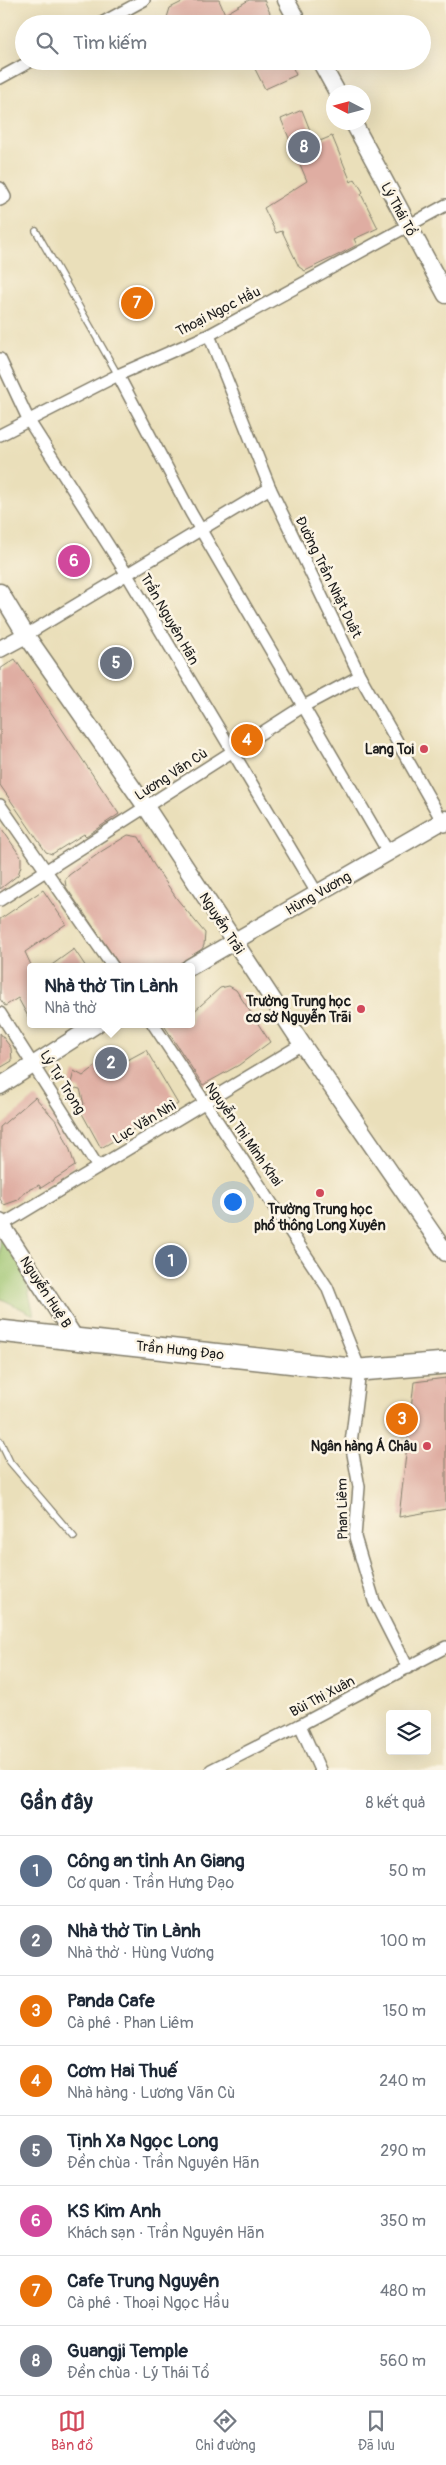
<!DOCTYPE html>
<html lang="vi">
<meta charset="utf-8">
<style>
body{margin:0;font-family:Pangolin,sans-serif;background:#f6f6f7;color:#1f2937}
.controls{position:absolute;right:15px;bottom:15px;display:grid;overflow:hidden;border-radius:5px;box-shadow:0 5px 20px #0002}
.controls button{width:45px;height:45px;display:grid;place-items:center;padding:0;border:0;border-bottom:1px solid #e0e1e3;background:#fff;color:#1f2937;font:25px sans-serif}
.compass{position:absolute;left:326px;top:85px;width:45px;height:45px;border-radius:50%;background:#fff;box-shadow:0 5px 20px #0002;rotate:276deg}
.you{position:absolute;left:232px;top:1201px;width:18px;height:18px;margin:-12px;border:4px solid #fff;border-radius:50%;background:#1a73e8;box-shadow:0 0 0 8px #1a73e833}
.badge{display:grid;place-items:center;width:32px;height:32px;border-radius:50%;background:#d1495b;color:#fff;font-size:16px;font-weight:700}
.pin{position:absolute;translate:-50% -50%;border:2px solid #fff;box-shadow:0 1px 5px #0006}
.popup{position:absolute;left:27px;top:963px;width:168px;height:65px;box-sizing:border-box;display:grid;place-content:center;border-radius:5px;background:#fff;filter:drop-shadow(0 1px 4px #0005);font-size:16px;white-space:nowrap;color:#747a83}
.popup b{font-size:19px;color:#1f2937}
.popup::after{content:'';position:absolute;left:50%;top:100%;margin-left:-10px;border:10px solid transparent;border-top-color:#fff}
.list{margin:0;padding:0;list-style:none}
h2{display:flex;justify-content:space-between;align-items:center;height:65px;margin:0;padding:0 20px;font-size:21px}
h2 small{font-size:16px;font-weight:400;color:#747a83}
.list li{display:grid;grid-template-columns:32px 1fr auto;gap:15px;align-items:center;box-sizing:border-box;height:70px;padding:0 20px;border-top:1px solid #e0e1e3}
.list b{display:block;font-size:19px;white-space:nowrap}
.list p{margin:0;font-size:16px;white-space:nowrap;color:#747a83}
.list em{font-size:16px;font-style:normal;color:#747a83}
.icon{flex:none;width:28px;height:28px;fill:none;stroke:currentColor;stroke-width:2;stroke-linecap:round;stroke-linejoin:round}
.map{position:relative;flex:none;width:446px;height:1770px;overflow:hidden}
.search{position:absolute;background:#fff;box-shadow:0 5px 20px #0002;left:15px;right:15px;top:15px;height:55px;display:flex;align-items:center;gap:12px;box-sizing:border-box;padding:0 18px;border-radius:28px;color:#747a83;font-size:19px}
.sheet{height:625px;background:#fff}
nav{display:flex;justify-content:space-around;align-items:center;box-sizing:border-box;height:70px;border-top:1px solid #e0e1e3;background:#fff;font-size:14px;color:#747a83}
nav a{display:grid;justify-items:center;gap:2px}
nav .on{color:#d1495b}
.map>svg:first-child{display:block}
.green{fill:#9dc46f;stroke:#5c7046}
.building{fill:#dfada2}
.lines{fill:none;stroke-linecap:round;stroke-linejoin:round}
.lane-casing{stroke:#837e6b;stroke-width:8}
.street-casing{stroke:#837e6b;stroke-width:14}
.secondary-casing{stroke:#837e6b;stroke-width:19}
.highway-casing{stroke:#837e6b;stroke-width:24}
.lane{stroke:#fff;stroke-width:5.5}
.street{stroke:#fff;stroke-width:11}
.secondary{stroke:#fff;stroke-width:16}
.highway{stroke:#fff;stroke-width:21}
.poi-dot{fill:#d1495b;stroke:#fcf5e5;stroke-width:2}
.labels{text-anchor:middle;stroke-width:5;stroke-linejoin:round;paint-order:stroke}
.street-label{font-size:14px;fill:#1c1c1c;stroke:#fcf5e5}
.poi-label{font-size:14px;font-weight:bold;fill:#1c1c1c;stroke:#fcf5e5;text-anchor:end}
</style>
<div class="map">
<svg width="446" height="1770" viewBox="0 0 446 1770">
<rect width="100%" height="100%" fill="#fcf5e5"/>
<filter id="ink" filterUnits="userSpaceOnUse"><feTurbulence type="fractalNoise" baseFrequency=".02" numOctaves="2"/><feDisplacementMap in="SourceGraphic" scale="10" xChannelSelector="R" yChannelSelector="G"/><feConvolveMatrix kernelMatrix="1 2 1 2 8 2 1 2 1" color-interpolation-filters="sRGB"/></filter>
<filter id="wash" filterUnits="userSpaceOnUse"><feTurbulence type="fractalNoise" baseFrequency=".0096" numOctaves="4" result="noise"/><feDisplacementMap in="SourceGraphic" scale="20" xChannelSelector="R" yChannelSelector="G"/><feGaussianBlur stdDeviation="1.12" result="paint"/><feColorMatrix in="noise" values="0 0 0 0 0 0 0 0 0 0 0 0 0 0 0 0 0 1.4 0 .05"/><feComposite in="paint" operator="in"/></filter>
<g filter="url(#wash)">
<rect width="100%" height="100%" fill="#eadfba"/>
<path class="green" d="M0,1222l19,28 15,65 -34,-17z"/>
<g id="blocks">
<g class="building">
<path d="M186,0h33l6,14 24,-14h15l11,24h-110l5,-16z"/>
<path d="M251,61h39l6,14 -31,14z"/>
<path d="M302,110l13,33 17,-7 19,46 4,-3 8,13 -2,2 17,34 -24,11 3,6 -17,9 -35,17 -6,-4 -17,-36 -6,2 -12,-25 43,-27 -26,-62z"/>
<path d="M120,651l8,15 -18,11 -5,-16z"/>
<path d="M15,659l104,155 -33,22 -2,-2 -32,20 -6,-2 -46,-67v-116z"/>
<path d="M0,826l21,31v9l-3,9 -18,14z"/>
<path d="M128,835l11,2 15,28 23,34 28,34 -1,12 -2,4 -28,18h-53l-55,-80 -1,-7 4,-5 33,-24z"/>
<path d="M43,890l23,34 -41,28 6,13v57l-13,-24 -13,8 -5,-7v-80z"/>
<path d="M74,949l12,18h-37z"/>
<path d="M229,986l7,4 34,52 -31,23 -36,20 -40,-61h28v-10l29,-26z"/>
<path d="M0,1033l11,15 1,13 -12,7z"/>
<path d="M146,1050l32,54 -77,44 -22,-40 5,-4 -4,-15 -10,-2 4,-16 9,5 17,-13 21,7 1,-7z"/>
<path d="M35,1097l23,26 12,27 5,16 -34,22 -2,-3 -13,6 -8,9 -14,5 -4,-6v-72z"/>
<path d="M446,1378v131l-47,8 15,-135z"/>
</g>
</g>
</g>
<g filter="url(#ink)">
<use href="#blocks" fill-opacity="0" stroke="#837e6b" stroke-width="1"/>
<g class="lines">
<g class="lane-casing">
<g id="lane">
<path d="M36,231l82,144"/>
<path d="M0,1441l10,21 64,75"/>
</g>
</g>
<g class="street-casing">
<g id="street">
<path d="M100,24l44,-24"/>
<path d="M0,78l31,-17"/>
<path d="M0,188l5,9 -5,3"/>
<path d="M209,335l61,153 90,188 85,150"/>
<path d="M0,359l29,62 97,152 191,320"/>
<path d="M118,375l73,138 197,339"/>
<path d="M0,435l118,-60 91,-40 237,-130"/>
<path d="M26,635l244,-147"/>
<path d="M0,805l113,162"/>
<path d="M0,900l302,-193 58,-31"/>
<path d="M0,1013l98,154"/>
<path d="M153,1024l174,263 33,83 -9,73 8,44 -4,50 19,64 34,67"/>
<path d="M2,1225l300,-181"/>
<path d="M300,1725l20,45"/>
<path d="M211,1770l89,-45 146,-78"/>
</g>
</g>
<g class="secondary-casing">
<g id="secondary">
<path d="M286,0l13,24"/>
<path d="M320,61l17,31"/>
<path d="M353,122l93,173"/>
<path d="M0,592l26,43 120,172 156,237 144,209"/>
<path d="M0,649l26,-14"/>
<path d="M190,967l256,-148"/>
<path d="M0,1086l97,-62"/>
<path d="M0,1222l75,116"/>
</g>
</g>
<g class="highway-casing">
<path id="highway" d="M0,1331l360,39 86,-7"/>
</g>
<use href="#lane" class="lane"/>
<use href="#street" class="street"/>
<use href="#secondary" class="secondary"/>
<use href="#highway" class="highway"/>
</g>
</g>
<g class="poi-dot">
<circle cx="424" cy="749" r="5"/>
<circle cx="361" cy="1009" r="5"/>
<circle cx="320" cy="1193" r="5"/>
<circle cx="427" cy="1446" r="5"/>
</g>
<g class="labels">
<g class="street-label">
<text transform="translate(399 209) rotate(62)" y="5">Lý Thái Tổ</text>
<text transform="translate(218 311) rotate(-27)" y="5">Thoại Ngọc Hầu</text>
<text transform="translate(329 577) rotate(64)" y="5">Đường Trần Nhật Duật</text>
<text transform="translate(170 619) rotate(60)" y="5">Trần Nguyên Hãn</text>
<text transform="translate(171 774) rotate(-33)" y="5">Lương Vãn Cù</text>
<text transform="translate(318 893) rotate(-30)" y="5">Hùng Vương</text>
<text transform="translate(222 923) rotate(57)" y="5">Nguyễn Trãi</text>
<text transform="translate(63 1082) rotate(58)" y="5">Lý Tự Trọng</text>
<text transform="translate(144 1122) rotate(-31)" y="5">Lục Văn Nhì</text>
<text transform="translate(244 1134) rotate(55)" y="5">Nguyễn Thị Minh Khai</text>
<text transform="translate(46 1292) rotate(57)" y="5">Nguyễn Huệ B</text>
<text transform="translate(180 1350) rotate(6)" y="5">Trần Hưng Đạo</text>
<text transform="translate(342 1509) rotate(-91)" y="5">Phan Liêm</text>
<text transform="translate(322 1696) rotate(-28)" y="5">Bùi Thị Xuân</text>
</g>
<g class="poi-label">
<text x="414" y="754">Lang Toi</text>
<text x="351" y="1006">Trường Trung học<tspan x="351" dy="16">cơ sở Nguyễn Trãi</tspan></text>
<text x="320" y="1214" text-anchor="middle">Trường Trung học<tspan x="320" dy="16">phổ thông Long Xuyên</tspan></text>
<text x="417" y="1451">Ngân hàng Á Châu</text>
</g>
</g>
</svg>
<div class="controls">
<button><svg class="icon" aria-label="layers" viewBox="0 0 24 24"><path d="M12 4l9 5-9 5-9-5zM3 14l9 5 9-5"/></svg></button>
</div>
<svg class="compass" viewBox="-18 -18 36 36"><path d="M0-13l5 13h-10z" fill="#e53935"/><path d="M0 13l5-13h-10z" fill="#747a83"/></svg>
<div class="you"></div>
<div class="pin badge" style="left:171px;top:1261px;background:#5c6f8a">1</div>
<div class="pin badge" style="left:111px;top:1063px;background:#6b7280">2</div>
<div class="popup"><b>Nhà thờ Tin Lành</b>Nhà thờ</div>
<div class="pin badge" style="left:402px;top:1419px;background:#e8710a">3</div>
<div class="pin badge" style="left:247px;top:740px;background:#e8710a">4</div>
<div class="pin badge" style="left:116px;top:663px;background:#6b7280">5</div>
<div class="pin badge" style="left:74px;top:561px;background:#d1479c">6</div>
<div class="pin badge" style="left:137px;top:303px;background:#e8710a">7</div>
<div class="pin badge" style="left:304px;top:147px;background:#6b7280">8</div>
<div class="search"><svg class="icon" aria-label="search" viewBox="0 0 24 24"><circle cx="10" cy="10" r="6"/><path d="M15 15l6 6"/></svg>Tìm kiếm</div>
</div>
<section class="sheet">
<h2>Gần đây<small>8 kết quả</small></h2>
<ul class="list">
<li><span class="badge" style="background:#5c6f8a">1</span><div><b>Công an tỉnh An Giang</b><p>Cơ quan · Trần Hưng Đạo</p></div><em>50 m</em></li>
<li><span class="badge" style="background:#6b7280">2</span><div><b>Nhà thờ Tin Lành</b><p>Nhà thờ · Hùng Vương</p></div><em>100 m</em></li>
<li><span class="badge" style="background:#e8710a">3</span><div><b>Panda Cafe</b><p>Cà phê · Phan Liêm</p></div><em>150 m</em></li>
<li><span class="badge" style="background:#e8710a">4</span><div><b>Cơm Hai Thuế</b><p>Nhà hàng · Lương Vãn Cù</p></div><em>240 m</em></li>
<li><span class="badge" style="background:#6b7280">5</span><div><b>Tịnh Xa Ngọc Long</b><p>Đền chùa · Trần Nguyên Hãn</p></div><em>290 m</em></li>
<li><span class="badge" style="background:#d1479c">6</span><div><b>KS Kim Anh</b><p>Khách sạn · Trần Nguyên Hãn</p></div><em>350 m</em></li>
<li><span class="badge" style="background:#e8710a">7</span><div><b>Cafe Trung Nguyên</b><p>Cà phê · Thoại Ngọc Hầu</p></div><em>480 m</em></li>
<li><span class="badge" style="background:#6b7280">8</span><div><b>Guangji Temple</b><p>Đền chùa · Lý Thái Tổ</p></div><em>560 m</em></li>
</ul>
</section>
<nav>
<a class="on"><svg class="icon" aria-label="map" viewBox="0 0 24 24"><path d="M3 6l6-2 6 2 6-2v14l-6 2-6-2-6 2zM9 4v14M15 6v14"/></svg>Bản đồ</a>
<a><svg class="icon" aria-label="directions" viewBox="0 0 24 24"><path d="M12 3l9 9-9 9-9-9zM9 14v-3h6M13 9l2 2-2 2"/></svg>Chỉ đường</a>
<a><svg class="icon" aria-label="saved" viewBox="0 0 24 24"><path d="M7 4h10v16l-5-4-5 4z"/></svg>Đã lưu</a>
</nav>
